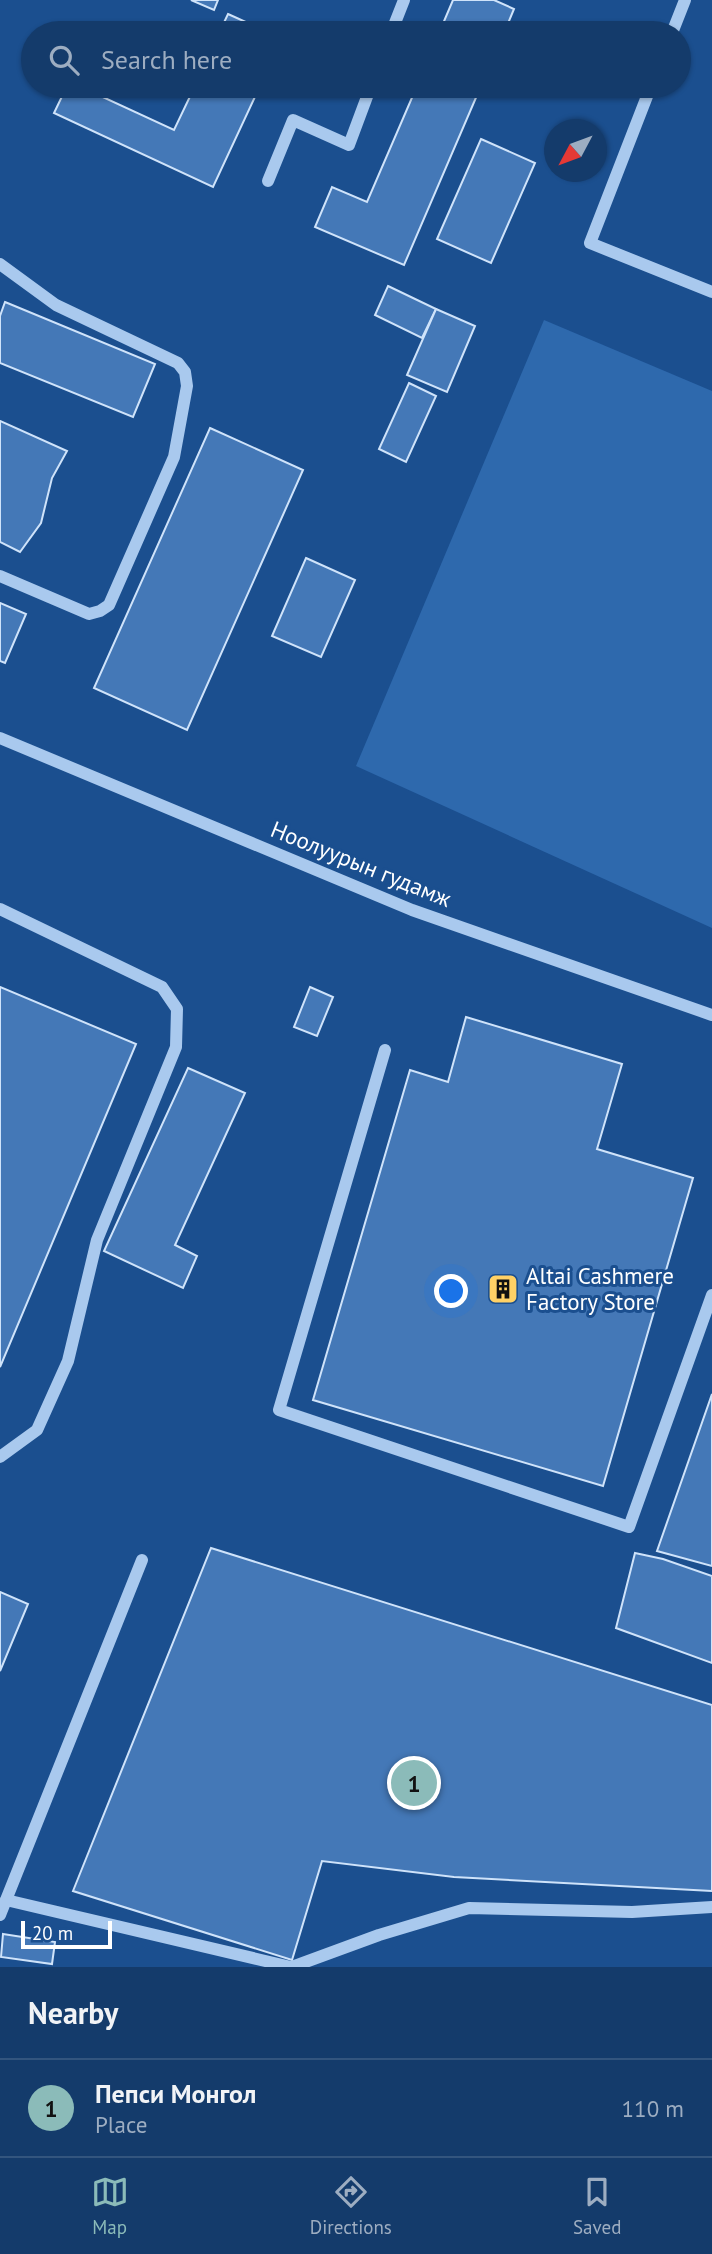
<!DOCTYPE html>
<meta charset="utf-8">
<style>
body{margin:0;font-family:"PT Sans",sans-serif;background:#1d4271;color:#f1f3f6}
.compass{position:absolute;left:544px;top:119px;width:63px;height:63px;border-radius:50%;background:#143b6b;box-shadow:0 2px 5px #0004;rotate:229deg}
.scale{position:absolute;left:21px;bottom:18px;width:91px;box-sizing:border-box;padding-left:7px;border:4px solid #fff;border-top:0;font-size:19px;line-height:24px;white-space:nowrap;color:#fff;-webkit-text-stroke:5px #1b4f8f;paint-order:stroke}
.you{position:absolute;left:452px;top:1292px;width:24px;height:24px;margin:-18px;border:5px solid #fff;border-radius:50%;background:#1a73e8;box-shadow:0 0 0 10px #1a73e833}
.badge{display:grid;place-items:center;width:46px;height:46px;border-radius:50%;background:#8bbbb9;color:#111;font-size:23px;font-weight:700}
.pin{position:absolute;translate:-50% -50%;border:4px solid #fff;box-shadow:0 2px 7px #0006}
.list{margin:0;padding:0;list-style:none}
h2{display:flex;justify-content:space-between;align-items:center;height:91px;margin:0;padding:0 28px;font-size:30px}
h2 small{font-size:23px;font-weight:400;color:#9dadc1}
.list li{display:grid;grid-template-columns:46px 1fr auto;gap:21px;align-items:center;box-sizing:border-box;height:98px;padding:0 28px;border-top:2px solid #33557e}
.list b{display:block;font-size:26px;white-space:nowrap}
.list p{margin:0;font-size:23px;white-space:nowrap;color:#9dadc1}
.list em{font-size:23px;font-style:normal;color:#9dadc1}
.icon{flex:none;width:38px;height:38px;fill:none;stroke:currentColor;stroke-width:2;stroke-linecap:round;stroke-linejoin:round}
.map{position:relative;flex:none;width:712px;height:1967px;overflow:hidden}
.search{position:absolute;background:#143b6b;box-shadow:0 2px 5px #0004;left:21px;right:21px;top:21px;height:77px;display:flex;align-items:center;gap:18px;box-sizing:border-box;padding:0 24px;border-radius:38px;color:#9dadc1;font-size:26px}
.sheet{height:189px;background:#143b6b}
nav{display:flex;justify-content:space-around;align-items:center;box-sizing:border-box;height:98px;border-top:2px solid #33557e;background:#143b6b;font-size:19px;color:#9dadc1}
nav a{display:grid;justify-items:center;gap:4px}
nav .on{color:#8bbbb9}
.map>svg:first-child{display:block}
.green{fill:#2e69ad}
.building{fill:#4478b7;stroke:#cfe3fa;stroke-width:2}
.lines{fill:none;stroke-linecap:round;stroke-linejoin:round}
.minor{stroke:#a9c9ee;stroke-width:12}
.labels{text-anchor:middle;stroke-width:6;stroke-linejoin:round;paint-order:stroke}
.street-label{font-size:23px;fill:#fff;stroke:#1b4f8f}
.poi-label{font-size:23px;fill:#fff;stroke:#1b4f8f;text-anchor:start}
</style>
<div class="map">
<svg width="712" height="1967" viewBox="0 0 712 1967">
<rect width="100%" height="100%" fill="#1b4f8f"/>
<path class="green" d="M544,320l168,71v537l-356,-162z"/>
<g class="building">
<path d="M191,0h27l-4,10z"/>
<path d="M453,0h41l20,9 -10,24h-65z"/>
<path d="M228,14l42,19h-51z"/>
<path d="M67,86h12l95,44 21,-44h65l-47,101 -159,-74z"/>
<path d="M417,86h64l-77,179 -89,-38 17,-40 35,15z"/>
<path d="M481,139l54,24 -44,100 -54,-24z"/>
<path d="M388,286l48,23 -14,29 -47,-23z"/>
<path d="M5,302l150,62 -22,53 -133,-54v-47z"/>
<path d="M436,309l39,17 -28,66 -40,-17z"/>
<path d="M409,383l27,13 -30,66 -27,-13z"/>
<path d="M0,421l67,30 -15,27 -11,45 -21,29 -20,-10z"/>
<path d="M210,428l93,42 -116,260 -93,-42z"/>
<path d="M306,558l49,22 -34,77 -49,-21z"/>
<path d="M0,603l26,11 -21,49 -5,-2z"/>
<path d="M0,987l136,57 -136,323z"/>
<path d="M310,987l23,10 -16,39 -23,-9z"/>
<path d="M466,1017l156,47 -25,85 96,29 -90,308 -290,-86 97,-330 38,12z"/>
<path d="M188,1068l57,25 -70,152 22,11 -14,32 -79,-37z"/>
<path d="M712,1394v172l-55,-15z"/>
<path d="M211,1548l501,157v186l-258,-14 -132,-16 -30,99 -219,-69z"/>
<path d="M635,1553l28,6 49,17v87l-96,-35z"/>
<path d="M0,1592l28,12 -28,67z"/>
<path d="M3,1934l52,8 -3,22 -51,-7z"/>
</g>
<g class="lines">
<g class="minor">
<path d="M391,33l13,-33"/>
<path d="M672,33l13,-33"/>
<path d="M651,86l-61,157 122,49"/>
<path d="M268,181l25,-61 56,25 22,-59"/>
<path d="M0,264l56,41 122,58 7,9 2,14 -13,71 -65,148 -9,6 -11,3 -89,-38"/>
<path d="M0,738l412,172 300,105"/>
<path d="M0,909l162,78 15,22 -1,38 -79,193 -29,121 -31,69 -37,27"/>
<path d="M385,1050l-106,360 350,117 83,-232"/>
<path d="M6,1900l285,67"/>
<path d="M0,1915l142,-355"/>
<path d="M292,1967l87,-32 90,-27 163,4 80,-5"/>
</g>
</g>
<defs>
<g id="building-square" transform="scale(1.575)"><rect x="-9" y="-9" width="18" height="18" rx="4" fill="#ffd166" stroke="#1b4f8f"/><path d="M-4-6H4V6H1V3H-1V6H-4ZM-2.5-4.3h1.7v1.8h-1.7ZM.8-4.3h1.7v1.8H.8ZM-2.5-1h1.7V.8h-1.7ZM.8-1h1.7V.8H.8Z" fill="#111"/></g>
</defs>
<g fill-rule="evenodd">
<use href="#building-square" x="503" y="1289"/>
</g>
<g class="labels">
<g class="street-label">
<text transform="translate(361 864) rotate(22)" y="8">Ноолуурын гудамж</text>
</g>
<g class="poi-label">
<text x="526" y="1284">Altai Cashmere<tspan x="526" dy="26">Factory Store</tspan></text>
</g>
</g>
</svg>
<svg class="compass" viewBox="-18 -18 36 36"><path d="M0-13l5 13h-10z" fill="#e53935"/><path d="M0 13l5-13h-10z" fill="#9dadc1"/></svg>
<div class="scale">20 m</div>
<div class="you"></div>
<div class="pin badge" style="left:414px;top:1783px">1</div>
<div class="search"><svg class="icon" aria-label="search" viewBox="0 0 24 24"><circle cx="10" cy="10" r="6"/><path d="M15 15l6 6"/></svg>Search here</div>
</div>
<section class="sheet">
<h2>Nearby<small></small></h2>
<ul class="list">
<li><span class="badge">1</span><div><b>Пепси Монгол</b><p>Place</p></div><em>110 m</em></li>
</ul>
</section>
<nav>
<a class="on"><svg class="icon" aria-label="map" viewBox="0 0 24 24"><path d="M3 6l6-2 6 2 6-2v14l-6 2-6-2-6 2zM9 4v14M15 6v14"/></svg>Map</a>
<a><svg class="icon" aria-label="directions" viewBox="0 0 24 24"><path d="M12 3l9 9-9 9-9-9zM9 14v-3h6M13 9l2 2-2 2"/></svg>Directions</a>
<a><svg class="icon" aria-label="saved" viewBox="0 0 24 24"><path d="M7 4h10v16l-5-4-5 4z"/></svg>Saved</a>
</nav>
